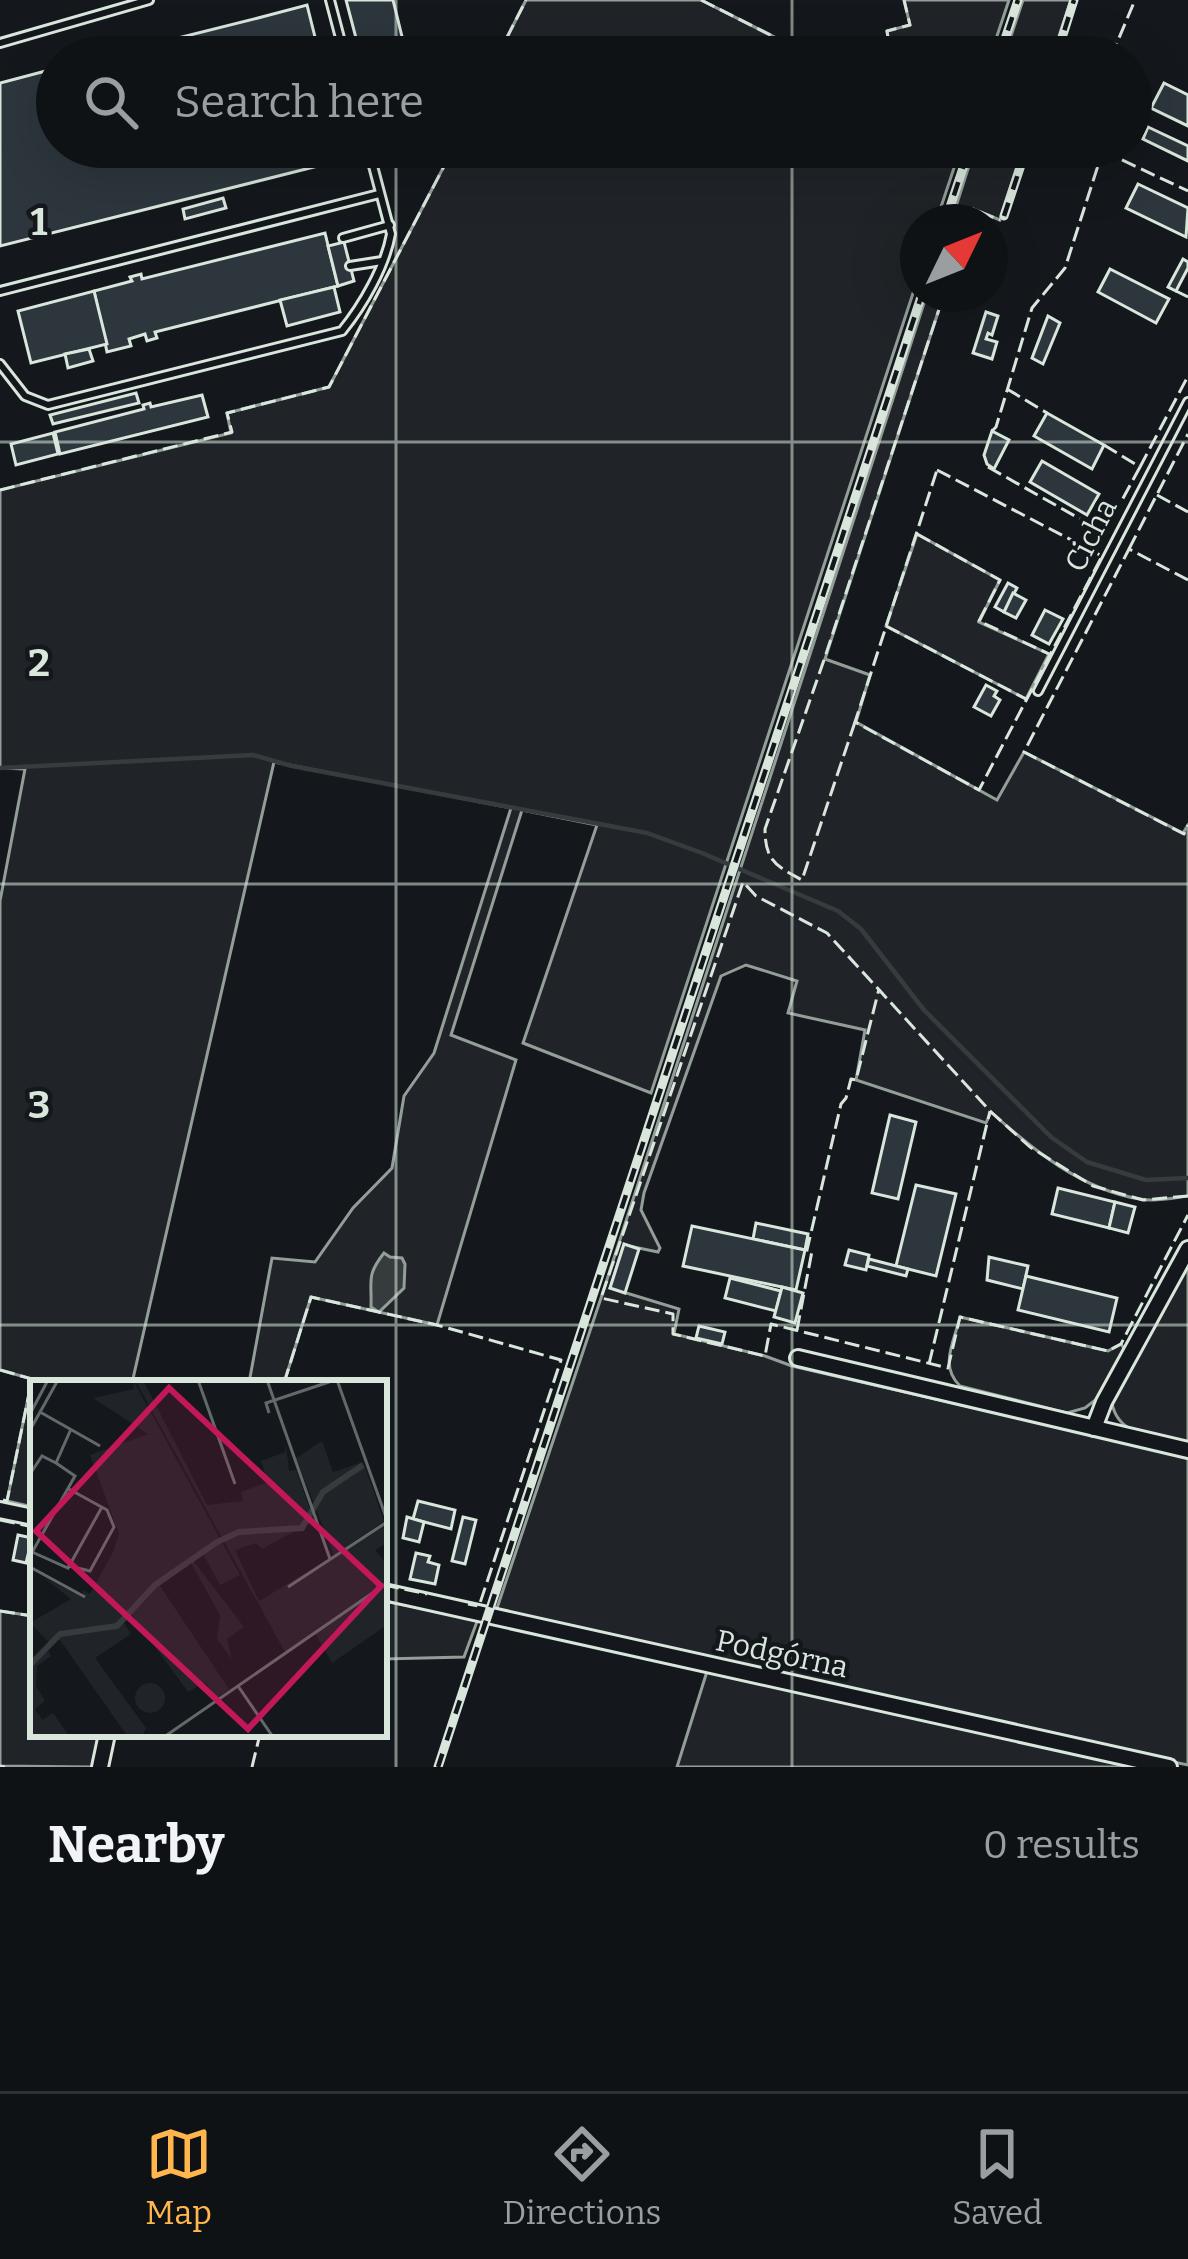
<!DOCTYPE html>
<meta charset="utf-8">
<style>
body{margin:0;font-family:Bitter,serif;background:#181b1e;color:#f1f3f6}
.compass{position:absolute;left:900px;top:204px;width:108px;height:108px;border-radius:50%;background:#0f1215;box-shadow:0 12px 48px #0002;rotate:47deg}
.list{margin:0;padding:0;list-style:none}
h2{display:flex;justify-content:space-between;align-items:center;height:156px;margin:0;padding:0 48px;font-size:51px}
h2 small{font-size:39px;font-weight:400;color:#9b9ea0}
.icon{flex:none;width:66px;height:66px;fill:none;stroke:currentColor;stroke-width:2;stroke-linecap:round;stroke-linejoin:round}
.map{position:relative;flex:none;width:1188px;height:1767px;overflow:hidden}
.search{position:absolute;background:#0f1215;box-shadow:0 12px 48px #0002;left:36px;right:36px;top:36px;height:132px;display:flex;align-items:center;gap:30px;box-sizing:border-box;padding:0 42px;border-radius:66px;color:#9b9ea0;font-size:45px}
.sheet{height:324px;background:#0f1215}
nav{display:flex;justify-content:space-around;align-items:center;box-sizing:border-box;height:168px;border-top:3px solid #2f3234;background:#0f1215;font-size:33px;color:#9b9ea0}
nav a{display:grid;justify-items:center;gap:6px}
nav .on{color:#ffb74d}
.map>svg:first-child{display:block}
.green{fill:#202428;stroke:#939e99;stroke-width:3}
.water{fill:#363b3e;stroke:#939e99;stroke-width:3}
.lines{fill:none;stroke-linecap:round;stroke-linejoin:round}
.stream{stroke:#363b3e;stroke-width:4.5}
.building{fill:#2c363c;stroke:#d8e6dc;stroke-width:3}
.service-casing{stroke:#d8e6dc;stroke-width:12}
.minor-casing{stroke:#d8e6dc;stroke-width:20}
.service{stroke:#14181c;stroke-width:6}
.minor{stroke:#14181c;stroke-width:14}
.rail-casing{stroke:#d8e6dc;stroke-width:9}
.rail{stroke:#14181c;stroke-width:4.5;stroke-dasharray:14;stroke-linecap:butt}
.fence{stroke:#d8e6dc;stroke-width:3;stroke-dasharray:15 6;stroke-linecap:butt}
.grid{fill:none;stroke:#d8e6dc;stroke-width:3;stroke-opacity:0.55}
.labels{text-anchor:middle;stroke-width:9;stroke-linejoin:round;paint-order:stroke}
.street-label{font-size:30px;fill:#d8e6dc;stroke:#14181c}
.inset-river{fill:none;stroke:#363b3e;stroke-width:6}
.inset-road{fill:none;stroke:#626a69;stroke-width:3}
.view{fill:#c2185b;fill-opacity:0.15;stroke:#c2185b;stroke-width:6}
.inset-edge{fill:none;stroke:#d8e6dc;stroke-width:6}
.grid-label{font-size:39px;text-anchor:middle;font-weight:bold;fill:#d8e6dc;stroke:#14181c;stroke-width:9;stroke-linejoin:round;paint-order:stroke}
</style>
<div class="map">
<svg width="1188" height="1767" viewBox="0 0 1188 1767">
<rect width="100%" height="100%" fill="#14181c"/>
<g class="green">
<path d="M526,0h175l113,57h-317z"/>
<path d="M904,0h105l-19,57h-99l-4,-26 23,-6z"/>
<path d="M1023,0h48l-19,57h-48z"/>
<path d="M454,147h507l-25,75h-18v56l-267,815 -128,-50 74,-218 -75,-15 -71,225 65,25 -79,265 -126,-28 -27,86h-35l23,-125 43,4 38,-54 39,-40 12,-72 30,-43 77,-245 -237,-46 -142,621h-99v124l-26,-6 25,-122 -32,-9v-469l25,-132 -25,-1v-278l231,-57 -4,-20 102,-26z"/>
<path d="M975,147h48l-23,73 -27,-11 -5,13h-17z"/>
<path d="M927,294h17l-119,365 45,16 -14,47 141,78 27,-48 159,81 5,-8v371c-15,2 -33,6 -48,3 -58,-9 -107,-49 -149,-87l-5,11 -130,-43 9,-50 -77,-17 9,-32 -51,-16 -25,11 -77,217 -3,17 19,38 -2,4 -34,-7 -14,43 69,21 -5,25 91,22 27,10 396,91v308l-422,-88 364,90h-453l32,-102 -213,-54 105,-313z"/>
<path d="M917,534l83,46 -21,42 70,32 -23,45 -140,-73z"/>
<path d="M1188,1249v195c-29,-7 -70,-6 -76,-41z"/>
<path d="M960,1317l148,34 13,-7 4,6 -27,48 -13,10 -18,5 -107,-27c-21,-20 -6,-44 0,-69z"/>
<path d="M384,1601l94,18 -14,38 -80,2z"/>
<path d="M0,1611l33,5v118h66l-7,33 -92,-1z"/>
</g>
<path class="water" d="M384,1253l6,4 12,1 3,6 -1,24 -25,24 -8,-5c1,-27 -5,-31 13,-54z"/>
<g class="lines">
<path class="stream" d="M0,768l253,-13 39,11 355,67 55,20 136,58 23,18 63,81 127,127 36,25 59,18 42,-2"/>
</g>
<g class="building">
<path d="M346,0h47l14,57h-46z"/>
<path d="M307,5l13,52h-218l156,-39z"/>
<path d="M57,68v79h286l3,12 -346,87v-163z"/>
<path d="M1164,83l24,12v31l-37,-18z"/>
<path d="M1148,127l40,19v15l-45,-22z"/>
<path d="M1138,184l50,24 -2,29 -60,-29z"/>
<path d="M223,198l3,10 -41,11 -2,-10z"/>
<path d="M325,233l13,53 -183,46 2,6 -10,3 -2,-7 -16,5 2,7 -24,6 -13,-61 38,-10 -2,-4 11,-3 1,5z"/>
<path d="M344,242l10,39 -16,5 -10,-40z"/>
<path d="M1183,259l5,3v6l-12,23 -8,-4z"/>
<path d="M1110,269l59,30 -13,24 -58,-31z"/>
<path d="M334,287l6,25 -53,14 -7,-26z"/>
<path d="M94,291l13,53 -76,19 -13,-52z"/>
<path d="M986,312l12,4 -6,19 -4,-2 -2,6 11,3 -5,17 -19,-6z"/>
<path d="M1048,316l12,7 -17,41 -11,-6z"/>
<path d="M89,349l4,12 -25,7 -3,-14z"/>
<path d="M136,393l3,10 -86,21 -3,-9z"/>
<path d="M202,395l6,22 -148,37 -5,-22 89,-23 -1,-4 7,-2 1,4z"/>
<path d="M1047,413l57,32 -12,24 -58,-33z"/>
<path d="M992,431l17,9 -15,29 -7,-5 -3,-9z"/>
<path d="M53,433l5,21 -42,11 -5,-21z"/>
<path d="M1042,461l57,33 -12,21 -57,-33z"/>
<path d="M1008,583l9,5 -13,24 -9,-5z"/>
<path d="M1013,593l13,7 -10,18 -12,-6z"/>
<path d="M1045,610l18,9 -14,25 -17,-9z"/>
<path d="M986,685l11,6 -3,5 6,4 -9,16 -17,-9z"/>
<path d="M890,1115l26,7 -18,77 -26,-6z"/>
<path d="M916,1185l40,9 -20,82 -40,-10z"/>
<path d="M1058,1188l57,14 -6,26 -57,-14z"/>
<path d="M1115,1202l20,5 -7,26 -19,-5z"/>
<path d="M756,1223l52,11 -3,16 -52,-11z"/>
<path d="M692,1226l113,24 -9,40 -113,-24z"/>
<path d="M624,1244l15,5 -14,44 -15,-5z"/>
<path d="M849,1250l20,5 -3,15 -21,-5z"/>
<path d="M989,1257l39,9 -5,23 -36,-9z"/>
<path d="M869,1259l39,10 -2,7 -39,-10z"/>
<path d="M1026,1276l91,22 -8,34 -91,-22z"/>
<path d="M730,1278l51,13 -5,20 -51,-13z"/>
<path d="M782,1287l21,6 -8,30 -21,-6z"/>
<path d="M699,1326l26,6 -3,12 -26,-6z"/>
<path d="M418,1501l37,9 -4,19 -38,-10z"/>
<path d="M407,1517l17,5 -5,20 -16,-4z"/>
<path d="M463,1517l13,3 -11,44 -13,-3z"/>
<path d="M18,1535l14,3 -6,25 -13,-3z"/>
<path d="M416,1553l14,3 -2,6 11,3 -4,19 -25,-5z"/>
</g>
<g class="lines">
<g class="service-casing">
<g id="service">
<path d="M330,0l15,57"/>
<path d="M0,43l149,-43"/>
<path d="M343,238l47,-13"/>
<path d="M350,266l32,-5"/>
<path d="M0,291l379,-97"/>
<path d="M0,364l25,32 23,9 294,-74c21,-26 43,-64 49,-97l-23,-87"/>
<path d="M1038,691l150,-289"/>
</g>
</g>
<g class="minor-casing">
<g id="minor">
<path d="M798,1358l390,92"/>
<path d="M1094,1428l10,-26 84,-153"/>
<path d="M0,1510l33,7"/>
<path d="M384,1592l785,175"/>
<path d="M100,1767l7,-33"/>
</g>
</g>
<use href="#service" class="service"/>
<use href="#minor" class="minor"/>
<g class="rail-casing">
<g id="rail">
<path d="M999,57l19,-57"/>
<path d="M1056,57l18,-57"/>
<path d="M1004,216l23,-69"/>
<path d="M945,222l25,-75"/>
<path d="M438,1767l484,-1473"/>
</g>
</g>
<use href="#rail" class="rail"/>
<g class="fence">
<path d="M701,0l113,57"/>
<path d="M497,57l29,-57"/>
<path d="M891,57l-4,-26 23,-6 -6,-25"/>
<path d="M1111,57l24,-57"/>
<path d="M1103,151l85,40"/>
<path d="M968,222l5,-13 27,11"/>
<path d="M1176,291l12,6"/>
<path d="M1007,389l40,24"/>
<path d="M992,431l4,-4 36,-119 33,-40 39,-121"/>
<path d="M1104,445l36,22 48,-91"/>
<path d="M988,467l110,62 10,-3 32,-59"/>
<path d="M937,470l165,86 -123,234 -124,-68z"/>
<path d="M0,490l232,-58 -5,-19 102,-26 125,-240"/>
<path d="M1157,495l31,17"/>
<path d="M917,534l83,46 -21,41 70,33"/>
<path d="M1129,549l59,-115"/>
<path d="M1188,580l-59,-31 -105,203 160,82 4,-9"/>
<path d="M886,626l140,73"/>
<path d="M855,722l-53,158c-26,-14 -37,-19 -37,-51l59,-169 120,-366"/>
<path d="M1188,1196l-45,4 -50,-14 -63,-39 -40,-36 -163,-178 -71,-37 -13,-14 -142,416 72,16v20l92,22 6,-32 177,44 12,-51 148,34 13,-7 67,-129"/>
<path d="M797,1330l15,-79 -5,-1 34,-146 5,-6 5,-19 5,1 23,-91"/>
<path d="M929,1364l61,-253"/>
<path d="M0,1370l32,9 -25,122 -7,-2"/>
<path d="M284,1383l27,-86 126,28 124,35 -82,246 -11,-2"/>
<path d="M0,1520l33,7"/>
<path d="M384,1585l43,9"/>
<path d="M0,1611l33,5"/>
<path d="M0,1766l5,1"/>
<path d="M252,1767l8,-33"/>
</g>
</g>
<path class="grid" d="M396,0v57M792,0v57M396,147v1620M792,147v1620M0,442h1188M0,884h1188M0,1325h1188"/>
<g class="labels">
<g class="street-label">
<text transform="translate(1091 535) rotate(-63)" y="10">Cicha</text>
<text transform="translate(782 1654) rotate(12)" y="10">Podgórna</text>
</g>
</g>
<g transform="translate(30 1380)">
<rect width="357" height="357" fill="#14181c"/>
<path d="M103,0l107,195 -20,10 -18,-33 -10,7 52,68 -17,12 5,20 -15,-20 3,-24 -30,-54 -32,22 71,106 -12,9 -12,-16 -17,10 -56,-77 -9,6 8,13 -36,24 51,70 -4,9h-14l-68,-97 -11,2 -19,-19 41,-24 -27,-21 40,20 -2,-8 8,4 23,-42 6,-18 -29,-79 58,-21 -55,-36 41,-9zM105,0h8l64,125 36,-4 -2,-9 27,-10 -7,-21 24,-9 1,-9 3,28 7,-1 18,51 -52,28 -6,-6 -21,7 24,51 126,-76 2,18 -12,7 12,15v60l-55,38 -17,-30 -30,19zM292,61l11,31 30,-10 21,59 -50,34 -38,-97zM16,266l5,10 -14,10 -1,20 9,15 -10,8 7,11 11,-7 17,24h-35l-5,-8v-64zM105 318a15 15 0 1 1 30 0a15 15 0 1 1-30 0Z" fill="#202428"/>
<path class="inset-river" d="M0,285l30,-31 57,-8 38,-41 62,-43 22,-10 63,-4 21,-36 40,-27"/>
<path class="inset-road" d="M168,0l37,104M237,0l63,179M307,0l50,140M10,32l60,34M239,33l-3,-10 69,-23M0,34l18,-34M0,50l28,-50M0,94l12,-18 14,7M37,108l40,22 7,17 -24,44 -21,-5M2,172l36,16 34,-61M0,176l45,-80 -19,-13 15,-34M0,187l55,30M258,207l99,-65M208,306l35,51M134,357l223,-154"/>
<path class="view" d="M139,8l212,198 -133,143 -212,-198z"/>
<rect width="357" height="357" class="inset-edge"/>
</g>
<g class="grid-label">
<text x="39" y="235">1</text>
<text x="39" y="676">2</text>
<text x="39" y="1118">3</text>
</g>
</svg>
<svg class="compass" viewBox="-18 -18 36 36"><path d="M0-13l5 13h-10z" fill="#e53935"/><path d="M0 13l5-13h-10z" fill="#9b9ea0"/></svg>
<div class="search"><svg class="icon" aria-label="search" viewBox="0 0 24 24"><circle cx="10" cy="10" r="6"/><path d="M15 15l6 6"/></svg>Search here</div>
</div>
<section class="sheet">
<h2>Nearby<small>0 results</small></h2>
<ul class="list">
</ul>
</section>
<nav>
<a class="on"><svg class="icon" aria-label="map" viewBox="0 0 24 24"><path d="M3 6l6-2 6 2 6-2v14l-6 2-6-2-6 2zM9 4v14M15 6v14"/></svg>Map</a>
<a><svg class="icon" aria-label="directions" viewBox="0 0 24 24"><path d="M12 3l9 9-9 9-9-9zM9 14v-3h6M13 9l2 2-2 2"/></svg>Directions</a>
<a><svg class="icon" aria-label="saved" viewBox="0 0 24 24"><path d="M7 4h10v16l-5-4-5 4z"/></svg>Saved</a>
</nav>
